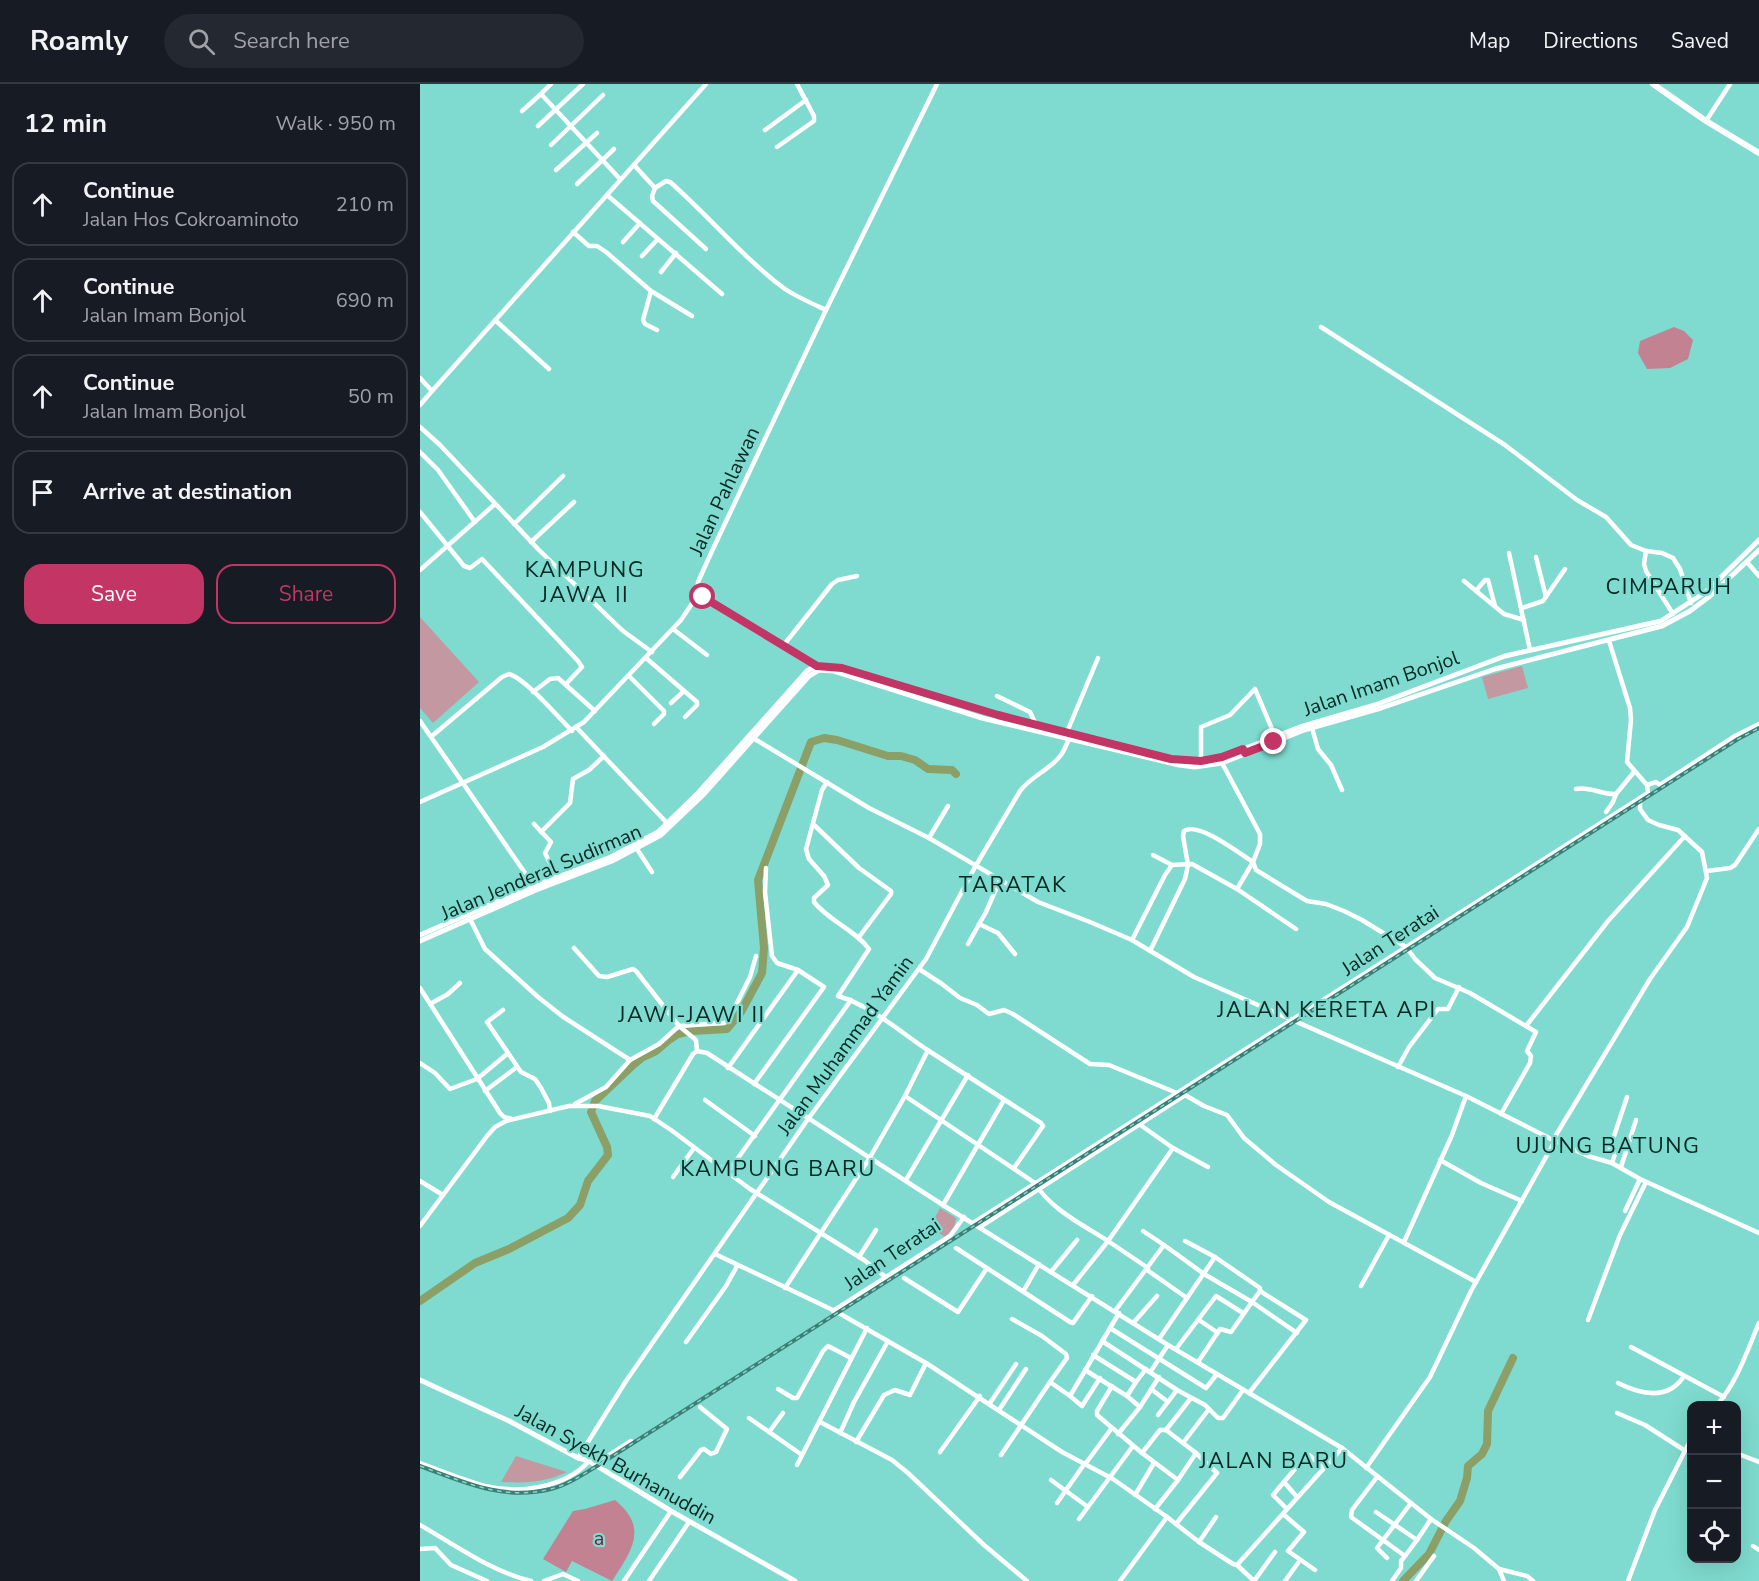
<!DOCTYPE html>
<meta charset="utf-8">
<style>
body{margin:0;font-family:"Nunito Sans",sans-serif;background:#242831;color:#f1f3f6}
.controls{position:absolute;right:18px;bottom:18px;display:grid;overflow:hidden;border-radius:12px;box-shadow:0 6px 24px #0002}
.controls button{width:54px;height:54px;display:grid;place-items:center;padding:0;border:0;border-bottom:2px solid #363941;background:#171b24;color:#f1f3f6;font:30px sans-serif}
.stop{position:absolute;width:18px;height:18px;margin:-14px;border:4px solid #c23565;border-radius:50%;background:#fff}
.stop.end{background:#c23565;border-color:#fff;box-shadow:0 2px 6px #0008}
.list{margin:0;padding:0;list-style:none}
h2{display:flex;justify-content:space-between;align-items:center;height:78px;margin:0;padding:0 24px;font-size:26px}
h2 small{font-size:20px;font-weight:400;color:#9ea1a6}
.list li{display:grid;grid-template-columns:39px 1fr auto;gap:18px;align-items:center;box-sizing:border-box;height:84px;margin:0 12px 12px;padding:0 12px;border:2px solid #363941;border-radius:18px}
.list b{display:block;font-size:22px;white-space:nowrap}
.list p{margin:0;font-size:20px;white-space:nowrap;color:#9ea1a6}
.list em{font-size:20px;font-style:normal;color:#9ea1a6}
.actions{display:flex;gap:12px;padding:18px 24px}
.actions a{flex:1;padding:14px 0;border:2px solid #c23565;border-radius:18px;text-align:center;font-size:21px;color:#c23565}
.actions .main{background:#c23565;color:#fff}
.icon{flex:none;width:33px;height:33px;fill:none;stroke:currentColor;stroke-width:2;stroke-linecap:round;stroke-linejoin:round}
.map{position:relative;flex:none;width:1339px;height:1497px;overflow:hidden}
header{display:flex;align-items:center;gap:36px;box-sizing:border-box;height:84px;padding:0 30px;background:#171b24;border-bottom:2px solid #363941}
header strong{font-size:28px}
nav{display:flex;gap:33px;margin-inline-start:auto;font-size:21px}
.search{width:420px;height:54px;background:#242831;display:flex;align-items:center;gap:15px;box-sizing:border-box;padding:0 21px;border-radius:33px;color:#9ea1a6;font-size:22px}
main{display:flex}
aside{flex:1;background:#171b24}
.map>svg:first-child{display:block}
.green{fill:#c498a1}
.forest{fill:#c38291}
.lines{fill:none;stroke-linecap:round;stroke-linejoin:round}
.river{stroke:#8b9f67;stroke-width:8}
.minor{stroke:#fff;stroke-width:4.5}
.major{stroke:#fff;stroke-width:5}
.highway{stroke:#fff;stroke-width:6}
.rail-casing{stroke:#3d7e76;stroke-width:4}
.rail{stroke:#7fdbcf;stroke-width:1.5;stroke-dasharray:4.5;stroke-linecap:butt}
.route{stroke:#c23565;stroke-width:8}
.labels{text-anchor:middle;stroke-width:4.5;stroke-linejoin:round;paint-order:stroke}
.street-label{font-size:20px;fill:#002723;stroke:#7fdbcf}
.park-label{font-size:20px;fill:#6d1f39;stroke:#7fdbcf}
.quarter-label{font-size:22px;letter-spacing:1.5px;fill:#002723;stroke:#7fdbcf}
</style>
<header>
<strong>Roamly</strong>
<div class="search"><svg class="icon" aria-label="search" viewBox="0 0 24 24"><circle cx="10" cy="10" r="6"/><path d="M15 15l6 6"/></svg>Search here</div>
<nav><a>Map</a><a>Directions</a><a>Saved</a></nav>
</header>
<main>
<aside>
<h2>12 min<small>Walk · 950 m</small></h2>
<ul class="list">
<li><svg class="icon" aria-label="ahead" viewBox="0 0 24 24"><path d="M12 20V5M6 11l6-6 6 6"/></svg><div><b>Continue</b><p>Jalan Hos Cokroaminoto</p></div><em>210 m</em></li>
<li><svg class="icon" aria-label="ahead" viewBox="0 0 24 24"><path d="M12 20V5M6 11l6-6 6 6"/></svg><div><b>Continue</b><p>Jalan Imam Bonjol</p></div><em>690 m</em></li>
<li><svg class="icon" aria-label="ahead" viewBox="0 0 24 24"><path d="M12 20V5M6 11l6-6 6 6"/></svg><div><b>Continue</b><p>Jalan Imam Bonjol</p></div><em>50 m</em></li>
<li><svg class="icon" aria-label="arrive" viewBox="0 0 24 24"><path d="M6 21V4h12l-3 4 3 4H6"/></svg><div><b>Arrive at destination</b></div></li>
</ul>
<div class="actions"><a class="main">Save</a><a>Share</a></div>
</aside>
<div class="map">
<svg width="1339" height="1497" viewBox="0 0 1339 1497">
<rect width="100%" height="100%" fill="#7fdbcf"/>
<g class="green">
<path d="M0,533l59,65 -46,41 -13,-15z"/>
<path d="M1102,582l6,22 -40,11 -6,-22z"/>
<path d="M520,1124l16,10 -2,10 -9,9 -15,-10z"/>
<path d="M96,1372l51,16c-24,11 -40,11 -66,10z"/>
</g>
<g class="forest">
<path d="M1254,243l10,4 9,9 -5,19 -18,9 -23,1 -9,-16 2,-12z"/>
<path d="M195,1416c34,28 17,50 -3,81l-40,-20 -6,11 -23,-13 30,-48 12,-2z"/>
</g>
<g class="lines">
<g class="river">
<path d="M0,1217l55,-38 34,-14 59,-31 12,-13 8,-24 20,-26 -1,-8 -16,-35 4,-11 37,-35 11,-9 13,-6 13,-11 9,-6 14,-3 35,-2 14,-17 21,-39 2,-25 -6,-68 53,-138 13,-4 13,2 51,16h13l14,4 13,9 24,1 4,4"/>
<path d="M983,1497l26,-27 17,-33 14,-20 7,-23 1,-12 14,-12 5,-10 1,-33 25,-53"/>
</g>
<g class="minor">
<path d="M131,0l-10,10 79,85"/>
<path d="M102,27l19,-17"/>
<path d="M1286,37l24,-37"/>
<path d="M118,42l45,-42"/>
<path d="M345,46l41,-30"/>
<path d="M131,61l52,-50"/>
<path d="M357,63l37,-26v-5l-17,-32"/>
<path d="M214,81l21,23 11,-7 4,1c39,34 73,76 115,107 12,8 28,15 41,21"/>
<path d="M136,86l41,-37"/>
<path d="M157,100l37,-35"/>
<path d="M235,104l-3,8 1,5 53,48"/>
<path d="M187,111l115,99"/>
<path d="M153,148l16,14h8l9,6 45,39 -8,29 2,4 12,6"/>
<path d="M203,158l17,-19"/>
<path d="M222,172l16,-17"/>
<path d="M241,188l15,-19"/>
<path d="M231,207l41,25"/>
<path d="M75,236l54,49"/>
<path d="M901,243l184,118 72,55 29,17 25,28 15,6 16,2 11,5 7,11 11,34"/>
<path d="M0,294l12,13 -12,14"/>
<path d="M12,307l274,-307"/>
<path d="M0,343l20,18 99,105 84,81 29,21"/>
<path d="M0,368l18,18 37,52"/>
<path d="M0,428l44,54 6,2 12,-9 96,102 4,6 -16,17"/>
<path d="M94,440l49,-48"/>
<path d="M111,458l43,-40"/>
<path d="M1226,467l-2,13 2,7 27,43"/>
<path d="M1089,469l21,97"/>
<path d="M1116,473l10,40"/>
<path d="M1327,478l12,14"/>
<path d="M0,486l75,-66"/>
<path d="M1044,497l40,33 20,6"/>
<path d="M1056,507l9,-11h3l7,26"/>
<path d="M277,510l43,27 70,39 8,7"/>
<path d="M1102,524l21,-7 22,-32"/>
<path d="M253,545l34,26"/>
<path d="M363,562l49,-62 6,-4 19,-4"/>
<path d="M226,574l51,44v3l-12,12"/>
<path d="M209,592l35,35v3l-10,10"/>
<path d="M113,608l17,-13 8,-1 37,33"/>
<path d="M577,612l33,16 6,13"/>
<path d="M251,619l13,-12"/>
<path d="M0,637l114,165"/>
<path d="M157,644l90,95"/>
<path d="M892,644l6,21 13,16 11,25"/>
<path d="M647,648l31,-74"/>
<path d="M12,652l70,-59 7,-3c17,5 49,43 63,57"/>
<path d="M333,654l116,70 60,30 109,64 52,20 42,18 62,37 272,119 89,45 33,15 24,7 28,16 119,54"/>
<path d="M781,677v-34l29,-12 25,-26 20,47"/>
<path d="M802,679l38,71v10l-7,18 3,8 51,31 19,3 18,7 18,9 44,27 9,12 20,19 35,15 66,39 -9,19 4,5 -1,7 -29,51"/>
<path d="M407,698l-5,8 -16,59 3,10 15,17 4,9 -14,13v4c15,19 40,27 55,47l-31,47c34,10 62,36 91,55 37,24 74,48 112,72l2,3 -29,42"/>
<path d="M1227,701l9,-3 4,3 75,-49 24,-12"/>
<path d="M1156,705c14,-3 26,6 40,5l18,-22"/>
<path d="M0,718l123,-55 41,-25 97,-102 16,-24 1,-14 14,-31 114,-241 111,-226"/>
<path d="M1186,728l7,-10 3,-8"/>
<path d="M114,740l17,18 -6,11 12,24"/>
<path d="M393,740l46,44 32,23v3l-32,43"/>
<path d="M121,748l29,-29 3,-24 16,-9 15,-14"/>
<path d="M509,754l19,-32"/>
<path d="M217,765l15,23"/>
<path d="M733,771l19,10"/>
<path d="M346,784l-1,24 7,64 5,7 21,7"/>
<path d="M1287,787l23,-3 5,-3 24,-36"/>
<path d="M49,833l16,32 53,48 24,19 68,44"/>
<path d="M559,840l19,9 17,21"/>
<path d="M712,856l33,-65 7,-10 20,-1 45,25 59,40"/>
<path d="M548,860l18,-32 14,-32"/>
<path d="M154,864l25,28 8,1 26,-8 3,2 43,55 17,14 1,11"/>
<path d="M730,867l35,-72 3,-14 -5,-29 1,-5c14,-10 55,22 69,31l-16,27"/>
<path d="M499,885l23,15 18,14 17,7 12,9 15,-4 9,4 77,50 19,1 68,28"/>
<path d="M0,904l80,125 4,4 8,2"/>
<path d="M10,920l18,-10 12,-11"/>
<path d="M83,926l-16,12 34,50 14,7 6,9 8,15 1,8"/>
<path d="M1106,942l82,-105 77,-85"/>
<path d="M0,979l15,10 15,16 27,-10 30,-25"/>
<path d="M978,983l11,-20 29,-38h10l11,-22"/>
<path d="M308,984l70,-98 26,17 -70,97"/>
<path d="M65,1007l32,-24"/>
<path d="M485,1012l130,87c15,26 48,42 73,58l-35,44"/>
<path d="M285,1016l50,36"/>
<path d="M155,1020l31,-17 24,-27 29,-16 20,-18 45,-3 4,-2 22,-44 6,-21"/>
<path d="M234,1035l39,-65 4,-3 10,2 236,152 225,140 174,103 89,71 43,29 25,21 5,12"/>
<path d="M719,1040l34,24 35,19"/>
<path d="M1133,1056l97,-161 37,-52 20,-49 -5,-26 -24,-22 -19,-5 -11,-5 -8,-11v-11"/>
<path d="M1020,1076l41,23 41,18"/>
<path d="M1192,1079l3,-9 -5,-6 17,-51"/>
<path d="M1201,1083l15,-47"/>
<path d="M308,1088l123,-172"/>
<path d="M253,1093l21,-29"/>
<path d="M486,1096l62,-105"/>
<path d="M0,1097l23,14"/>
<path d="M523,1121l61,-105"/>
<path d="M1205,1127l15,-32"/>
<path d="M553,1139l675,-430 -1,-8 -20,-23 4,-42 -1,-12 -21,-67"/>
<path d="M0,1142l67,-90 8,-9 11,-6 63,-15h29l52,10 21,14 79,59 114,71 23,18"/>
<path d="M560,1143l205,-132 19,11 23,9 17,23 32,27 53,37 147,80"/>
<path d="M723,1147l21,14"/>
<path d="M765,1157l30,16 45,31v3l46,29 -57,73"/>
<path d="M984,1158l48,-107 14,-39"/>
<path d="M536,1164l114,74 3,1 19,-27"/>
<path d="M295,1170l122,58 89,51 136,89 51,27 54,38 -47,64"/>
<path d="M439,1173l17,-27"/>
<path d="M728,1184l-40,-27 65,-93"/>
<path d="M727,1186l40,28"/>
<path d="M631,1188l26,-32"/>
<path d="M484,1194l54,34 29,-44"/>
<path d="M941,1202l28,-51"/>
<path d="M365,1204l84,-129 36,-63 23,-46"/>
<path d="M604,1206l15,-26"/>
<path d="M413,1227l117,-75 14,-19"/>
<path d="M695,1227l49,-66 40,29 48,28 8,-11"/>
<path d="M592,1235l30,17 24,18 1,4 -17,24"/>
<path d="M779,1236l19,13"/>
<path d="M1168,1236l32,-85 26,-53"/>
<path d="M714,1238l23,-26"/>
<path d="M690,1244l96,60 11,-14"/>
<path d="M739,1255l56,-82"/>
<path d="M682,1257l75,49 28,15 13,13h5l20,-28"/>
<path d="M266,1258l40,-56 11,-20"/>
<path d="M1211,1263l93,50"/>
<path d="M756,1265l40,-53 27,17"/>
<path d="M673,1271l43,27 10,-13"/>
<path d="M778,1278l22,-33 11,3 21,-30 45,31"/>
<path d="M665,1286l42,26 9,-14"/>
<path d="M731,1287l17,-26"/>
<path d="M1198,1299c22,11 50,18 66,-7"/>
<path d="M692,1302l-15,25v4l45,38"/>
<path d="M358,1305l15,9h4l26,-47 5,-5 23,12"/>
<path d="M731,1305l17,13"/>
<path d="M650,1312l12,10 18,-28"/>
<path d="M707,1312l13,11 19,-30"/>
<path d="M771,1314l-25,32h-6l-18,23 36,27 18,-27 -13,-10 26,-34"/>
<path d="M570,1319l26,-39"/>
<path d="M1296,1322c21,-23 31,-55 43,-83"/>
<path d="M579,1326l27,-41"/>
<path d="M1197,1329l28,12 39,25"/>
<path d="M738,1331l19,-25"/>
<path d="M329,1334l53,37"/>
<path d="M400,1338l72,38 16,13 76,72 43,36"/>
<path d="M746,1346l17,13"/>
<path d="M349,1348l14,-19"/>
<path d="M420,1349l14,-31 34,-61"/>
<path d="M698,1350l22,-27"/>
<path d="M436,1358l28,-47 11,-5 15,5 16,-32"/>
<path d="M520,1368l40,-56"/>
<path d="M1316,1369l23,9"/>
<path d="M581,1371l49,-73 20,14 49,-83"/>
<path d="M158,1374l48,-77 182,-262 118,-160 49,-92 45,-76c11,-15 30,-21 41,-36 4,-6 6,-12 9,-18"/>
<path d="M0,1379c21,8 43,17 65,23 34,8 80,2 104,-25"/>
<path d="M666,1379l25,-34"/>
<path d="M174,1381l37,-24"/>
<path d="M377,1381l70,-137"/>
<path d="M946,1384l64,-91 41,-86 84,-150"/>
<path d="M260,1393l21,-27 3,-1 7,5 5,-2 11,-23 -27,-22"/>
<path d="M631,1396l37,27"/>
<path d="M864,1398l13,15"/>
<path d="M715,1411l19,-32"/>
<path d="M637,1419l28,-40"/>
<path d="M735,1425l23,-29"/>
<path d="M867,1425l-14,-14 32,-38 4,-2 14,12"/>
<path d="M956,1428l41,28 -12,16 -54,-39 1,-7 25,-33"/>
<path d="M863,1430l21,18 -16,19 27,19"/>
<path d="M747,1433l32,25 34,22 4,1 105,-117"/>
<path d="M659,1435l54,-73"/>
<path d="M756,1440l41,-51 -21,-20"/>
<path d="M0,1441c35,20 72,47 111,56"/>
<path d="M997,1456l14,-21"/>
<path d="M779,1458l17,-25"/>
<path d="M1333,1462l6,4"/>
<path d="M0,1465l15,-1 16,17 36,16"/>
<path d="M967,1474l-10,-10 34,-45"/>
<path d="M817,1481l17,16"/>
<path d="M1079,1485l28,7 6,5"/>
<path d="M124,1497l19,-7 15,7"/>
<path d="M204,1497l47,-70"/>
<path d="M229,1497l40,-59"/>
<path d="M834,1497l21,-29"/>
<path d="M865,1497l13,-18"/>
<path d="M972,1497l9,-13v-7l4,-5"/>
<path d="M996,1497l18,-25"/>
<path d="M1208,1497l27,-71 37,-73"/>
</g>
<g class="major">
<path d="M0,851l114,-49 77,-29 47,-25 41,-40 108,-121c10,-8 22,-5 35,-3l156,47 173,44 30,2 22,-4 77,-30 75,-22 130,-49 156,-35 46,-30 52,-51"/>
<path d="M0,857l116,-51 76,-29 49,-26 42,-40 106,-119 10,-6 15,1 148,47 197,47 16,2 27,-4 82,-33 77,-22 114,-39 167,-43 28,-15 20,-15 49,-46"/>
<path d="M0,1296l89,41 69,37 11,3 82,50 124,70"/>
</g>
<path class="highway" d="M1233,0l53,37 53,32"/>
<g class="rail-casing">
<path id="rail" d="M0,1382c44,16 83,35 131,23 16,-4 31,-14 46,-23l1141,-727 21,-11"/>
</g>
<use href="#rail" class="rail"/>
</g>
<g class="lines">
<path class="route" d="M283,513l114,69 25,2 156,47 173,44 30,2 21,-4 21,-8 2,4 29,-11"/>
</g>
<g class="labels">
<g class="street-label">
<text transform="translate(304 407) rotate(-65)" y="7">Jalan Pahlawan</text>
<text transform="translate(961 599) rotate(-19)" y="7">Jalan Imam Bonjol</text>
<text transform="translate(121 788) rotate(-23)" y="7">Jalan Jenderal Sudirman</text>
<text transform="translate(970 856) rotate(-33)" y="7">Jalan Teratai</text>
<text transform="translate(425 961) rotate(-54)" y="7">Jalan Muhammad Yamin</text>
<text transform="translate(472 1170) rotate(-34)" y="7">Jalan Teratai</text>
<text transform="translate(196 1380) rotate(29)" y="7">Jalan Syekh Burhanuddin</text>
</g>
<g class="park-label">
<text x="179" y="1461">a</text>
</g>
<g class="quarter-label">
<text x="165" y="493">KAMPUNG<tspan x="165" dy="25">JAWA II</tspan></text>
<text x="1249" y="510">CIMPARUH</text>
<text x="593" y="808">TARATAK</text>
<text x="907" y="933">JALAN KERETA API</text>
<text x="272" y="938">JAWI-JAWI II</text>
<text x="1188" y="1069">UJUNG BATUNG</text>
<text x="358" y="1092">KAMPUNG BARU</text>
<text x="854" y="1384">JALAN BARU</text>
</g>
</g>
</svg>
<div class="controls">
<button>+</button>
<button>−</button>
<button><svg class="icon" aria-label="locate" viewBox="0 0 24 24"><circle cx="12" cy="12" r="6"/><path d="M12 2v4M12 18v4M2 12h4M18 12h4"/></svg></button>
</div>
<div class="stop" style="left:283px;top:513px"></div>
<div class="stop end" style="left:854px;top:658px"></div>
</div>
</main>
